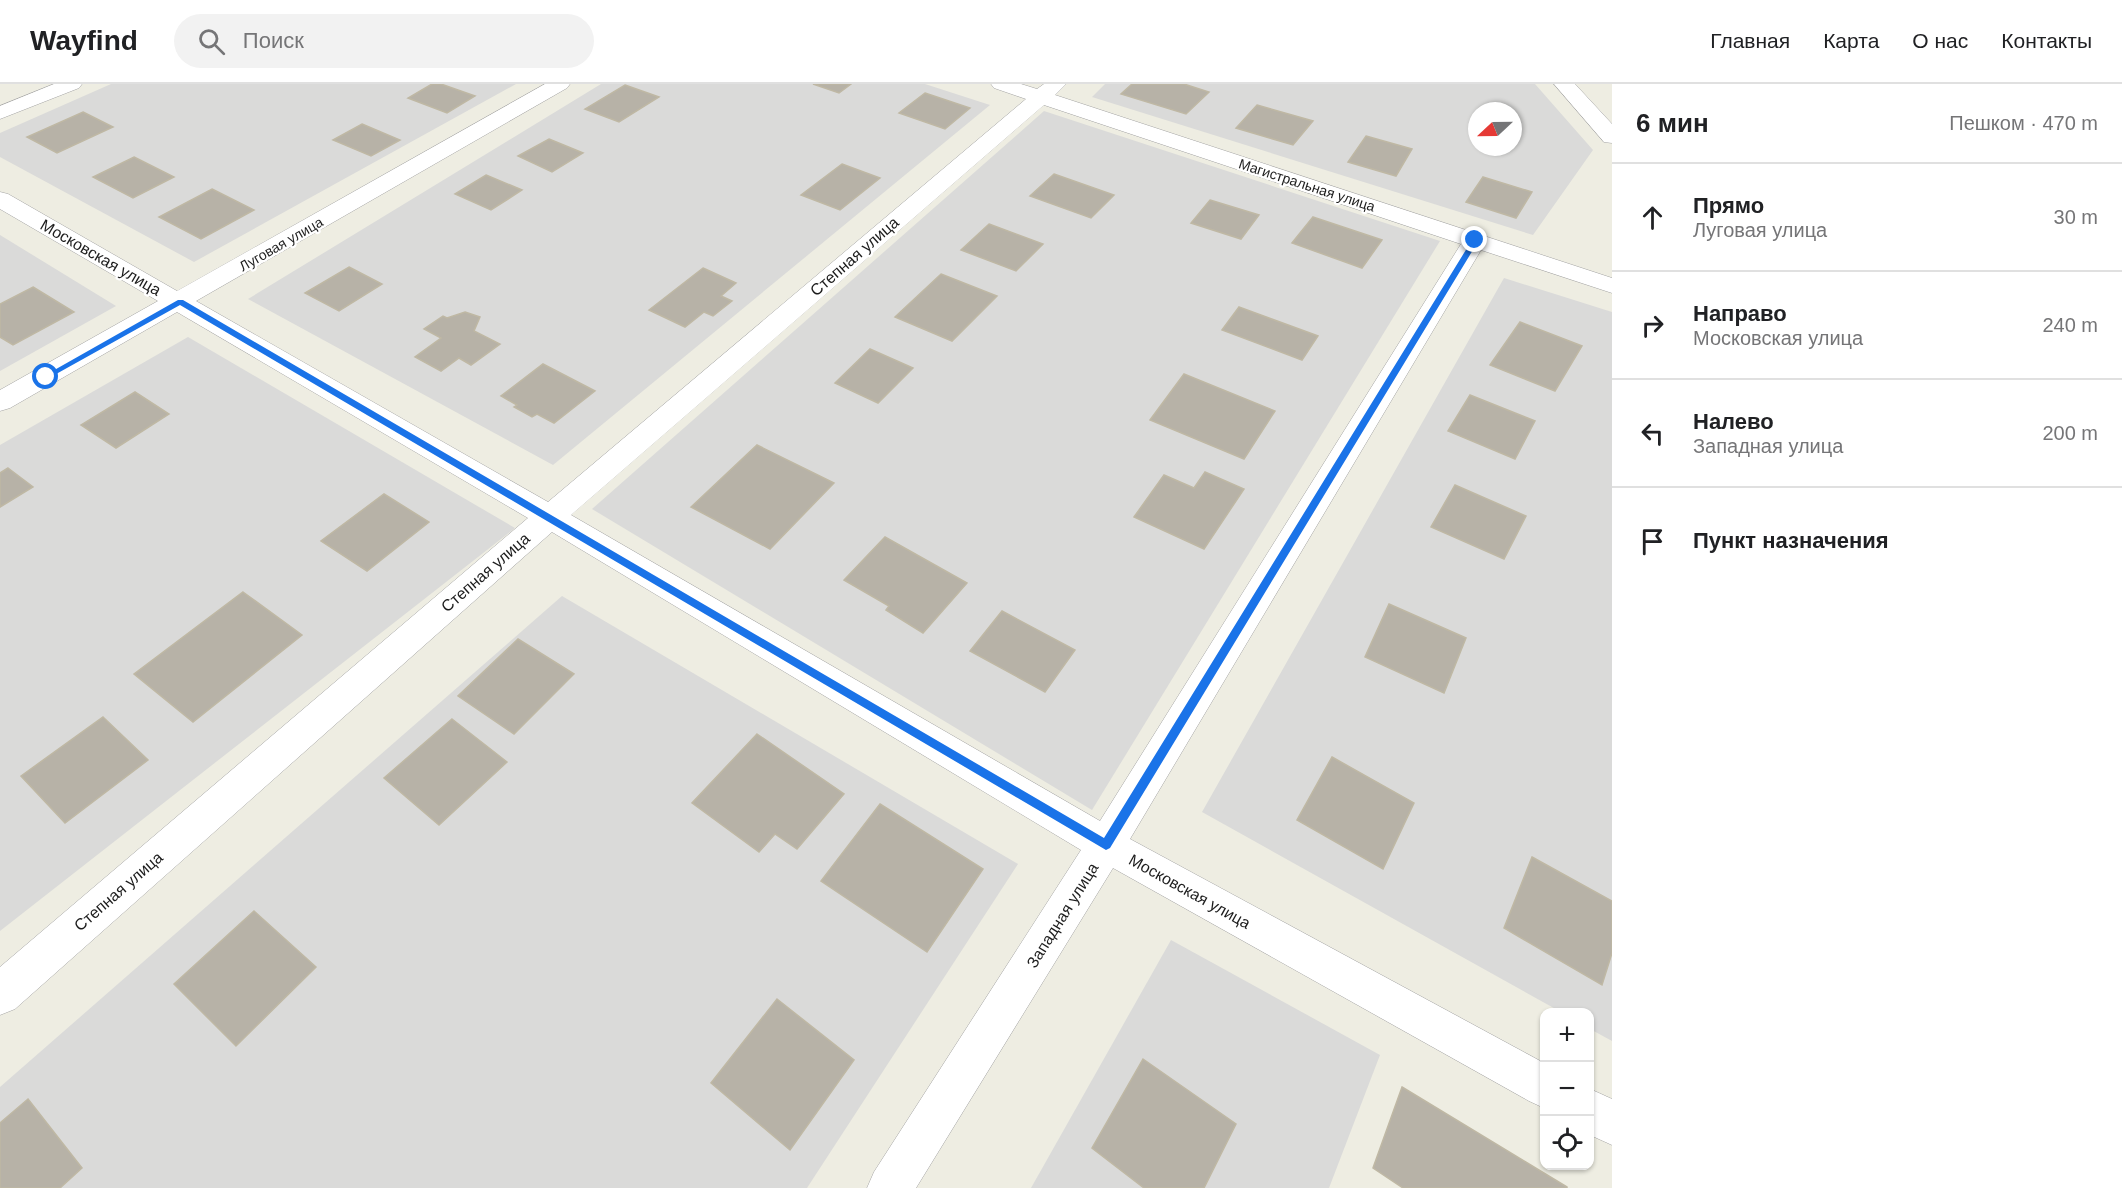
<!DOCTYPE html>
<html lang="ru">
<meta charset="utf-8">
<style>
body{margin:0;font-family:Helvetica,sans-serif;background:#f2f2f2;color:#202124}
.controls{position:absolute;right:18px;bottom:18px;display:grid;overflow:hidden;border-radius:12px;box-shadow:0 2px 4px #0004}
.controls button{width:54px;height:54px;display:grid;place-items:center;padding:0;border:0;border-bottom:2px solid #e0e0e0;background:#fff;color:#202124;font:30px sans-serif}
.compass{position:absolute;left:1468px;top:18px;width:54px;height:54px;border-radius:50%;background:#fff;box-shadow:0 2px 4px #0004;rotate:248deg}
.stop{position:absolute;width:18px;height:18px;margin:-14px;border:4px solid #1a73e8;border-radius:50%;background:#fff}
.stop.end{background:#1a73e8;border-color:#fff;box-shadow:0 2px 6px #0008}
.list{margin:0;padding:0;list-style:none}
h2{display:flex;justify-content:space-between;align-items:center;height:78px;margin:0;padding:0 24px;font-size:26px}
h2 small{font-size:20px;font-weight:400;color:#757577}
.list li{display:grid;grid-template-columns:39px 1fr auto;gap:18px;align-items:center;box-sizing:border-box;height:108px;padding:0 24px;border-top:2px solid #e0e0e0}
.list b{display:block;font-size:22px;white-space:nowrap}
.list p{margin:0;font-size:20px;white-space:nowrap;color:#757577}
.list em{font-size:20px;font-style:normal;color:#757577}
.icon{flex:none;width:33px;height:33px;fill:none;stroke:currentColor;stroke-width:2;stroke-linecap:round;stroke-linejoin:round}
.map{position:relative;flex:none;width:1612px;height:1104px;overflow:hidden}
header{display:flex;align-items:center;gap:36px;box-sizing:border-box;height:84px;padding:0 30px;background:#fff;border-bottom:2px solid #e0e0e0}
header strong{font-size:28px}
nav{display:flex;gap:33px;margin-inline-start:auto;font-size:21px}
.search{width:420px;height:54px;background:#f2f2f2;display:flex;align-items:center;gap:15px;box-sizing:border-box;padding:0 21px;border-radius:33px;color:#757577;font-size:22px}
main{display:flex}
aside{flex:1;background:#fff}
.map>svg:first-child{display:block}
.residential{fill:#dadad9;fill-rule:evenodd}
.building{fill:#b7b2a7;stroke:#bfb8a4;stroke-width:1.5}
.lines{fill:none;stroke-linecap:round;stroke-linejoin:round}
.minor-casing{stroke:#a3a3a3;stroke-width:1}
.minor{fill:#fff;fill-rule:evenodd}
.route{fill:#1a73e8}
.labels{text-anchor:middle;stroke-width:4.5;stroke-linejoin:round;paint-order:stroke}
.far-street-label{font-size:14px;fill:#1c1c1c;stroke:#fff}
.street-label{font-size:16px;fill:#1c1c1c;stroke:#fff}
</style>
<header>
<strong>Wayfind</strong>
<div class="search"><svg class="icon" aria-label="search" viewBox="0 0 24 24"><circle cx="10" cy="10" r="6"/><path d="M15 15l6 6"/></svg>Поиск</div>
<nav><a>Главная</a><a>Карта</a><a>О нас</a><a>Контакты</a></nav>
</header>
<main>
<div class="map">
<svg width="1612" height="1104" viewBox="0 0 1612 1104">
<rect width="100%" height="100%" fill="#eeede2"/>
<g class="residential">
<path d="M111,0h405l-322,178 -194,-105v-24z"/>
<path d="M601,0h324l65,21 -437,360 -305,-166z"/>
<path d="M1105,0h430l58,66 -60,85 -441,-138zM1477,27h36v36h-36z"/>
<path d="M1044,27l396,130 -348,569 -500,-301z"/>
<path d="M0,151l116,71 -116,65z"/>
<path d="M1504,194l108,34v729l-22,-12v-17h-29l-359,-200z"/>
<path d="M188,253l327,191 -515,403v-486z"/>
<path d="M562,512l456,268 -211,324h-807v-101z"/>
<path d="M1171,856l209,115 -51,133h-298z"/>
</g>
<g class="building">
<path d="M432,0h9l34,12 -28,17 -39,-15z"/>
<path d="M813,0h38l-12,9z"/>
<path d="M1132,0h52l25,8 -23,22 -65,-20z"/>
<path d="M625,1l34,12 -40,25 -34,-13z"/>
<path d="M925,9l45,15 -25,21 -46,-16z"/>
<path d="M1257,21l56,16 -20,24 -57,-17z"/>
<path d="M83,28l30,15 -56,26 -30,-16z"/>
<path d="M362,40l38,16 -29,16 -38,-16z"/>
<path d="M1366,52l46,13 -16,27 -48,-14z"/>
<path d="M549,55l34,14 -31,19 -34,-16z"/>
<path d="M134,73l40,20 -41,21 -40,-21z"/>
<path d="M842,80l38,14 -40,32 -39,-15z"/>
<path d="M1054,90l60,21 -23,23 -61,-22z"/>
<path d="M486,91l36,15 -31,20 -36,-16z"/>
<path d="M1483,93l49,15 -16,26 -50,-16z"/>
<path d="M212,105l42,21 -53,29 -42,-22z"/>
<path d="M1210,116l49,15 -18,24 -50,-16z"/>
<path d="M1313,133l69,23 -20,28 -70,-25z"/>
<path d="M989,140l54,20 -27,27 -55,-21z"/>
<path d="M349,183l33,17 -43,27 -34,-18z"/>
<path d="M703,184l33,15 -15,13 11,5 -19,15 -9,-4 -19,15 -36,-17z"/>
<path d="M941,190l56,22 -45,45 -57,-24z"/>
<path d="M33,203l41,25 -61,33 -13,-8v-33z"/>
<path d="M1239,223l79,29 -16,24 -80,-30z"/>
<path d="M465,228l15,5 -6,14 26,13 -29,21 -12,-7 -18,13 -26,-14 26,-19 -17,-9 19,-13 4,2z"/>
<path d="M1520,238l62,24 -27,45 -65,-26z"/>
<path d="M870,265l43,19 -35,35 -43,-20z"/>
<path d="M543,280l52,27 -41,32 -17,-9 -5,3 -18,-10 3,-2 -16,-9z"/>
<path d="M1184,290l91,37 -31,48 -94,-39z"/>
<path d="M135,308l34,22 -53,34 -35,-23z"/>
<path d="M1470,311l65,26 -20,38 -67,-28z"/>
<path d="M757,361l77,38 -64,66 -79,-42z"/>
<path d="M8,384l25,19 -33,20v-34z"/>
<path d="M1205,388l39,17 -40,60 -70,-32 30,-42 30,13z"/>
<path d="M1455,401l71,31 -22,43 -73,-32z"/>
<path d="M384,410l45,28 -62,49 -46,-30z"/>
<path d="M885,453l82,46 -44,50 -37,-23 3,-4 -45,-26z"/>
<path d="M243,508l59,43 -109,87 -59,-48z"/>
<path d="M1389,520l77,34 -22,55 -79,-36z"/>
<path d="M1002,527l73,39 -30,42 -75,-41z"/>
<path d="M518,555l56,35 -60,60 -56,-38z"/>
<path d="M103,633l45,43 -83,63 -44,-47z"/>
<path d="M452,635l55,43 -68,63 -55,-47z"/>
<path d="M757,650l87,60 -47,55 -22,-15 -16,18 -67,-49z"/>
<path d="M1332,673l82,46 -31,66 -86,-49z"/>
<path d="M880,720l103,65 -56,83 -106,-71z"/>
<path d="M1532,773l80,44v52l-10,32 -98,-57z"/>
<path d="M254,827l62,56 -80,79 -62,-62z"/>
<path d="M777,915l77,61 -64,90 -79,-67z"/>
<path d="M1143,975l93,65 -32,64h-60l-52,-40z"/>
<path d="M1402,1003l165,100v1h-164l-30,-20z"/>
<path d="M28,1015l54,69 -22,20h-60v-65z"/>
</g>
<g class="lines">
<g class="minor-casing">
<g id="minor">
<path d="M54,0h28l-3,4 -79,31v-13z"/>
<path d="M545,0h25l-3,4 -371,213 352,201 478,-403 -32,-11 -3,-4h30l16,5 7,-5h22l-11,11 557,183v15l-131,-43 -351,589 414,224v45l-15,-7 -416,-233 -197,320h-49l7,-16 207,-322 -529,-318 -537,477 -15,6v-48l528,-449 -351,-206 -167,96 -10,3v-21l158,-89 -158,-92v-17l8,2 169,97zM1044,21l417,139 -361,577 -529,-306z"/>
<path d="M1554,0h21l37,40v19l-8,-1z"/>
<path d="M1590,1005l22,10v46l-22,-10z"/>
</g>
</g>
<use href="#minor" class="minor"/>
</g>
<path class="route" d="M1475,154l4,2 -369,608 -4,2 -926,-545 -131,73 -7,-1 136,-77h5l921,538 368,-598z"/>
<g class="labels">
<g class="far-street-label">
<text transform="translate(1307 101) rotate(18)" y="5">Магистральная улица</text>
<text transform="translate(281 160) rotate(-30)" y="5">Луговая улица</text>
</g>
<g class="street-label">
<text transform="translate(854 172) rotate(-41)" y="6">Степная улица</text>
<text transform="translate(101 173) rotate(30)" y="6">Московская улица</text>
<text transform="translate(485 488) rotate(-41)" y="6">Степная улица</text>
<text transform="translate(118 807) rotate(-41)" y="6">Степная улица</text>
<text transform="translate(1190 807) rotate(29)" y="6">Московская улица</text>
<text transform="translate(1062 831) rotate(-58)" y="6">Западная улица</text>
</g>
</g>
</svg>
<div class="controls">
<button>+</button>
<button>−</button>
<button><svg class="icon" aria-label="locate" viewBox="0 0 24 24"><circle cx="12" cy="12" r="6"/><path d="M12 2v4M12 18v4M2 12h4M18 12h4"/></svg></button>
</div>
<svg class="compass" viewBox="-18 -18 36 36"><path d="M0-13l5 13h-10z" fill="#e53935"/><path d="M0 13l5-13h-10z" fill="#757577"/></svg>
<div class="stop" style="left:46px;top:293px"></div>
<div class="stop end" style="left:1475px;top:156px"></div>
</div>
<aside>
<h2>6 мин<small>Пешком · 470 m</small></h2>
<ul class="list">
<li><svg class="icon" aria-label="ahead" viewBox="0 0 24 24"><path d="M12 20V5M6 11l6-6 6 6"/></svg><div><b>Прямо</b><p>Луговая улица</p></div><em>30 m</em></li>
<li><svg class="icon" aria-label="right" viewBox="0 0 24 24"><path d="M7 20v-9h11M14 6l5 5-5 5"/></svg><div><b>Направо</b><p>Московская улица</p></div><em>240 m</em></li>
<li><svg class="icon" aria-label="left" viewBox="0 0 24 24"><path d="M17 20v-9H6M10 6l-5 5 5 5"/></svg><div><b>Налево</b><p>Западная улица</p></div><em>200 m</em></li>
<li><svg class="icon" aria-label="arrive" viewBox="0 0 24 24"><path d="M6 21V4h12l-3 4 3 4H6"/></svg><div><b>Пункт назначения</b></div></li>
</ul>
</aside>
</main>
